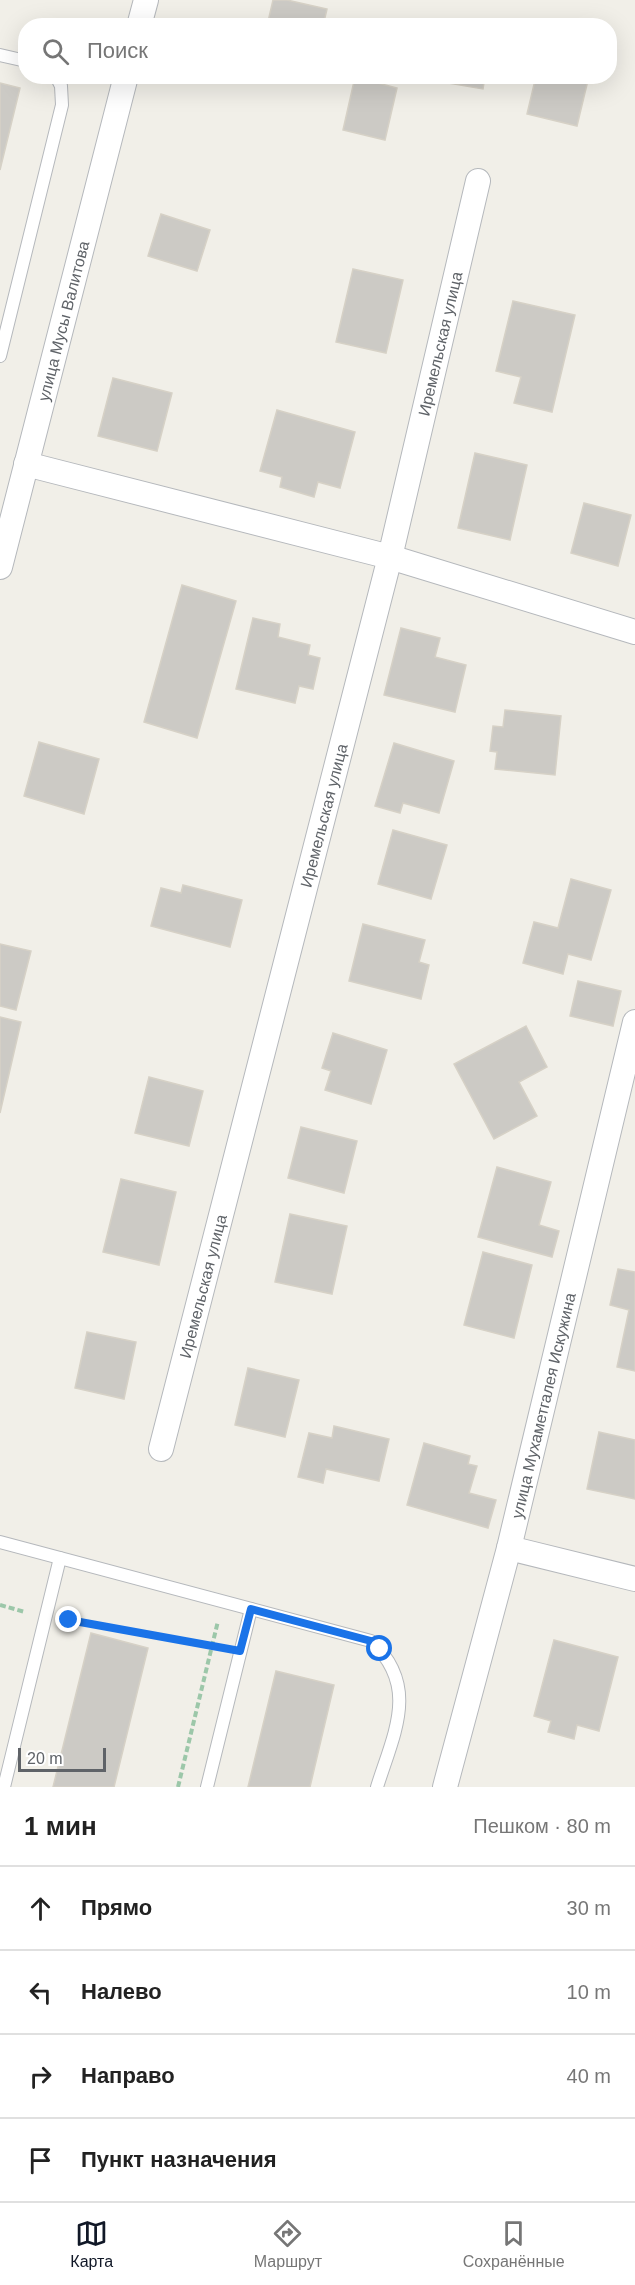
<!DOCTYPE html>
<html lang="ru">
<meta charset="utf-8">
<style>
body{margin:0;font-family:Arial,sans-serif;background:#f6f6f6;color:#222}
.scale{position:absolute;left:18px;bottom:15px;width:88px;box-sizing:border-box;padding-left:6px;border:3px solid #5f6368;border-top:0;font-size:16px;line-height:21px;white-space:nowrap;color:#5f6368;-webkit-text-stroke:4px #fff;paint-order:stroke}
.stop{position:absolute;width:18px;height:18px;margin:-14px;border:4px solid #1a73e8;border-radius:50%;background:#fff}
.stop.end{background:#1a73e8;border-color:#fff;box-shadow:0 2px 6px #0008}
.list{margin:0;padding:0;list-style:none}
h2{display:flex;justify-content:space-between;align-items:center;height:78px;margin:0;padding:0 24px;font-size:26px}
h2 small{font-size:20px;font-weight:400;color:#767676}
.list li{display:grid;grid-template-columns:39px 1fr auto;gap:18px;align-items:center;box-sizing:border-box;height:84px;padding:0 24px;border-top:2px solid #e0e0e0}
.list b{display:block;font-size:22px;white-space:nowrap}
.list em{font-size:20px;font-style:normal;color:#767676}
.icon{flex:none;width:33px;height:33px;fill:none;stroke:currentColor;stroke-width:2;stroke-linecap:round;stroke-linejoin:round}
.map{position:relative;flex:none;width:635px;height:1787px;overflow:hidden}
.search{position:absolute;background:#fff;box-shadow:0 6px 24px #0002;left:18px;right:18px;top:18px;height:66px;display:flex;align-items:center;gap:15px;box-sizing:border-box;padding:0 21px;border-radius:24px;color:#767676;font-size:22px}
.sheet{height:414px;background:#fff}
nav{display:flex;justify-content:space-around;align-items:center;box-sizing:border-box;height:84px;border-top:2px solid #e0e0e0;background:#fff;font-size:16px;color:#767676}
nav a{display:grid;justify-items:center;gap:3px}
nav .on{color:#111827}
.map>svg:first-child{display:block}
.building{fill:#cccac5;stroke:#d6d1c6;stroke-width:1.5}
.lines{fill:none;stroke-linecap:round;stroke-linejoin:round}
.lane-casing{stroke:#b5b8bc;stroke-width:14}
.street-casing{stroke:#b5b8bc;stroke-width:26}
.path{stroke:#9cc7a9;stroke-width:4;stroke-dasharray:6 3;stroke-linecap:butt}
.lane{stroke:#fff;stroke-width:12}
.street{stroke:#fff;stroke-width:24}
.route{stroke:#1a73e8;stroke-width:8}
.labels{text-anchor:middle;stroke-width:4.5;stroke-linejoin:round;paint-order:stroke}
.street-label{font-size:16px;fill:#5f6368;stroke:#fff}
</style>
<div class="map">
<svg width="635" height="1787" viewBox="0 0 635 1787">
<rect width="100%" height="100%" fill="#f1efe8"/>
<g class="building">
<path d="M273,0h14l40,9 -4,17h-56z"/>
<path d="M437,76h48l-2,13 -47,-8z"/>
<path d="M536,76h53l-12,50 -50,-12z"/>
<path d="M355,77l42,11 -12,52 -42,-10z"/>
<path d="M0,83l20,5 -20,82z"/>
<path d="M161,214l49,16 -13,41 -49,-15z"/>
<path d="M353,269l50,11 -17,73 -50,-11z"/>
<path d="M513,301l62,14 -23,97 -38,-9 7,-26 -25,-6z"/>
<path d="M113,378l59,15 -15,58 -59,-15z"/>
<path d="M277,410l78,22 -15,56 -22,-6 -4,15 -34,-10 2,-10 -22,-6z"/>
<path d="M475,453l52,12 -17,75 -52,-12z"/>
<path d="M584,503l47,12 -13,51 -47,-13z"/>
<path d="M182,585l54,16 -39,137 -53,-16z"/>
<path d="M253,618l27,6 -2,13 32,8 -2,10 12,3 -7,31 -14,-3 -4,17 -59,-14z"/>
<path d="M401,628l39,10 -5,19 31,8 -11,47 -71,-17z"/>
<path d="M505,710l56,6 -6,59 -60,-6 2,-17 -7,-1 3,-25 10,1z"/>
<path d="M39,742l60,17 -15,55 -60,-18z"/>
<path d="M394,743l60,18 -15,52 -36,-10 -3,10 -25,-7z"/>
<path d="M393,830l54,15 -16,54 -53,-15z"/>
<path d="M571,879l40,11 -20,70 -23,-6 -5,20 -40,-11 11,-41 24,6z"/>
<path d="M183,885l59,15 -12,47 -79,-21 10,-38 20,5z"/>
<path d="M363,924l62,16 -6,22 10,3 -8,34 -72,-18z"/>
<path d="M0,944l31,7 -15,59 -16,-4z"/>
<path d="M578,981l43,10 -8,35 -43,-10z"/>
<path d="M0,1017l21,5 -21,91z"/>
<path d="M526,1026l21,41 -28,15 18,34 -43,23 -40,-75z"/>
<path d="M333,1033l54,17 -16,54 -46,-14 6,-19 -9,-3z"/>
<path d="M149,1077l54,14 -14,55 -54,-13z"/>
<path d="M301,1127l56,14 -13,52 -56,-15z"/>
<path d="M497,1167l54,15 -12,43 20,6 -7,26 -74,-20z"/>
<path d="M121,1179l55,13 -17,73 -56,-13z"/>
<path d="M290,1214l57,12 -15,68 -57,-12z"/>
<path d="M483,1252l49,13 -18,73 -50,-13z"/>
<path d="M618,1269l17,3v99l-18,-4 12,-57 -19,-5z"/>
<path d="M87,1332l49,10 -12,57 -49,-11z"/>
<path d="M248,1368l51,12 -14,57 -50,-12z"/>
<path d="M334,1426l55,13 -10,42 -53,-12 -3,14 -25,-6 11,-44 23,5z"/>
<path d="M599,1432l36,8v59l-48,-10z"/>
<path d="M424,1443l46,13 -2,8 9,2 -8,27 27,7 -8,28 -81,-23z"/>
<path d="M91,1633l57,15 -34,139h-61z"/>
<path d="M554,1640l64,17 -19,74 -22,-6 -3,14 -26,-7 3,-11 -17,-5z"/>
<path d="M276,1671l58,14 -24,102h-62z"/>
</g>
<g class="lines">
<g class="lane-casing">
<g id="lane">
<path d="M0,55l26,6"/>
<path d="M0,356l62,-251 -1,-19 -5,-10"/>
<path d="M0,1542l371,99c49,45 23,92 6,146"/>
<path d="M4,1787l56,-229"/>
<path d="M207,1787l44,-178"/>
</g>
</g>
<g class="street-casing">
<g id="street">
<path d="M139,26l7,-26"/>
<path d="M26,464l364,93 245,75"/>
<path id="s1" d="M0,567l126,-491"/>
<path id="s2" d="M161,1449l229,-892 88,-376"/>
<path d="M509,1548l126,31"/>
<path id="s3" d="M445,1787l64,-239 126,-526"/>
</g>
</g>
<g class="path">
<path d="M0,1605l25,7"/>
<path d="M65,1620l155,28"/>
<path d="M178,1787l40,-166"/>
</g>
<use href="#lane" class="lane"/>
<use href="#street" class="street"/>
</g>
<g class="lines">
<path class="route" d="M69,1620l171,31 11,-42 120,32 9,8"/>
</g>
<g class="labels">
<g class="street-label">
<text dy="6" stroke="none"><textPath href="#s1" startOffset="254">улица Мусы Валитова</textPath></text>
<text dy="6" stroke="none"><textPath href="#s2" startOffset="1140">Иремельская улица</textPath></text>
<text dy="6" stroke="none"><textPath href="#s2" startOffset="654">Иремельская улица</textPath></text>
<text dy="6" stroke="none"><textPath href="#s2" startOffset="168">Иремельская улица</textPath></text>
<text dy="6" stroke="none"><textPath href="#s3" startOffset="394">улица Мухаметгалея Искужина</textPath></text>
</g>
</g>
</svg>
<div class="scale">20 m</div>
<div class="stop" style="left:380px;top:1649px"></div>
<div class="stop end" style="left:69px;top:1620px"></div>
<div class="search"><svg class="icon" aria-label="search" viewBox="0 0 24 24"><circle cx="10" cy="10" r="6"/><path d="M15 15l6 6"/></svg>Поиск</div>
</div>
<section class="sheet">
<h2>1 мин<small>Пешком · 80 m</small></h2>
<ul class="list">
<li><svg class="icon" aria-label="ahead" viewBox="0 0 24 24"><path d="M12 20V5M6 11l6-6 6 6"/></svg><div><b>Прямо</b></div><em>30 m</em></li>
<li><svg class="icon" aria-label="left" viewBox="0 0 24 24"><path d="M17 20v-9H6M10 6l-5 5 5 5"/></svg><div><b>Налево</b></div><em>10 m</em></li>
<li><svg class="icon" aria-label="right" viewBox="0 0 24 24"><path d="M7 20v-9h11M14 6l5 5-5 5"/></svg><div><b>Направо</b></div><em>40 m</em></li>
<li><svg class="icon" aria-label="arrive" viewBox="0 0 24 24"><path d="M6 21V4h12l-3 4 3 4H6"/></svg><div><b>Пункт назначения</b></div></li>
</ul>
</section>
<nav>
<a class="on"><svg class="icon" aria-label="map" viewBox="0 0 24 24"><path d="M3 6l6-2 6 2 6-2v14l-6 2-6-2-6 2zM9 4v14M15 6v14"/></svg>Карта</a>
<a><svg class="icon" aria-label="directions" viewBox="0 0 24 24"><path d="M12 3l9 9-9 9-9-9zM9 14v-3h6M13 9l2 2-2 2"/></svg>Маршрут</a>
<a><svg class="icon" aria-label="saved" viewBox="0 0 24 24"><path d="M7 4h10v16l-5-4-5 4z"/></svg>Сохранённые</a>
</nav>
